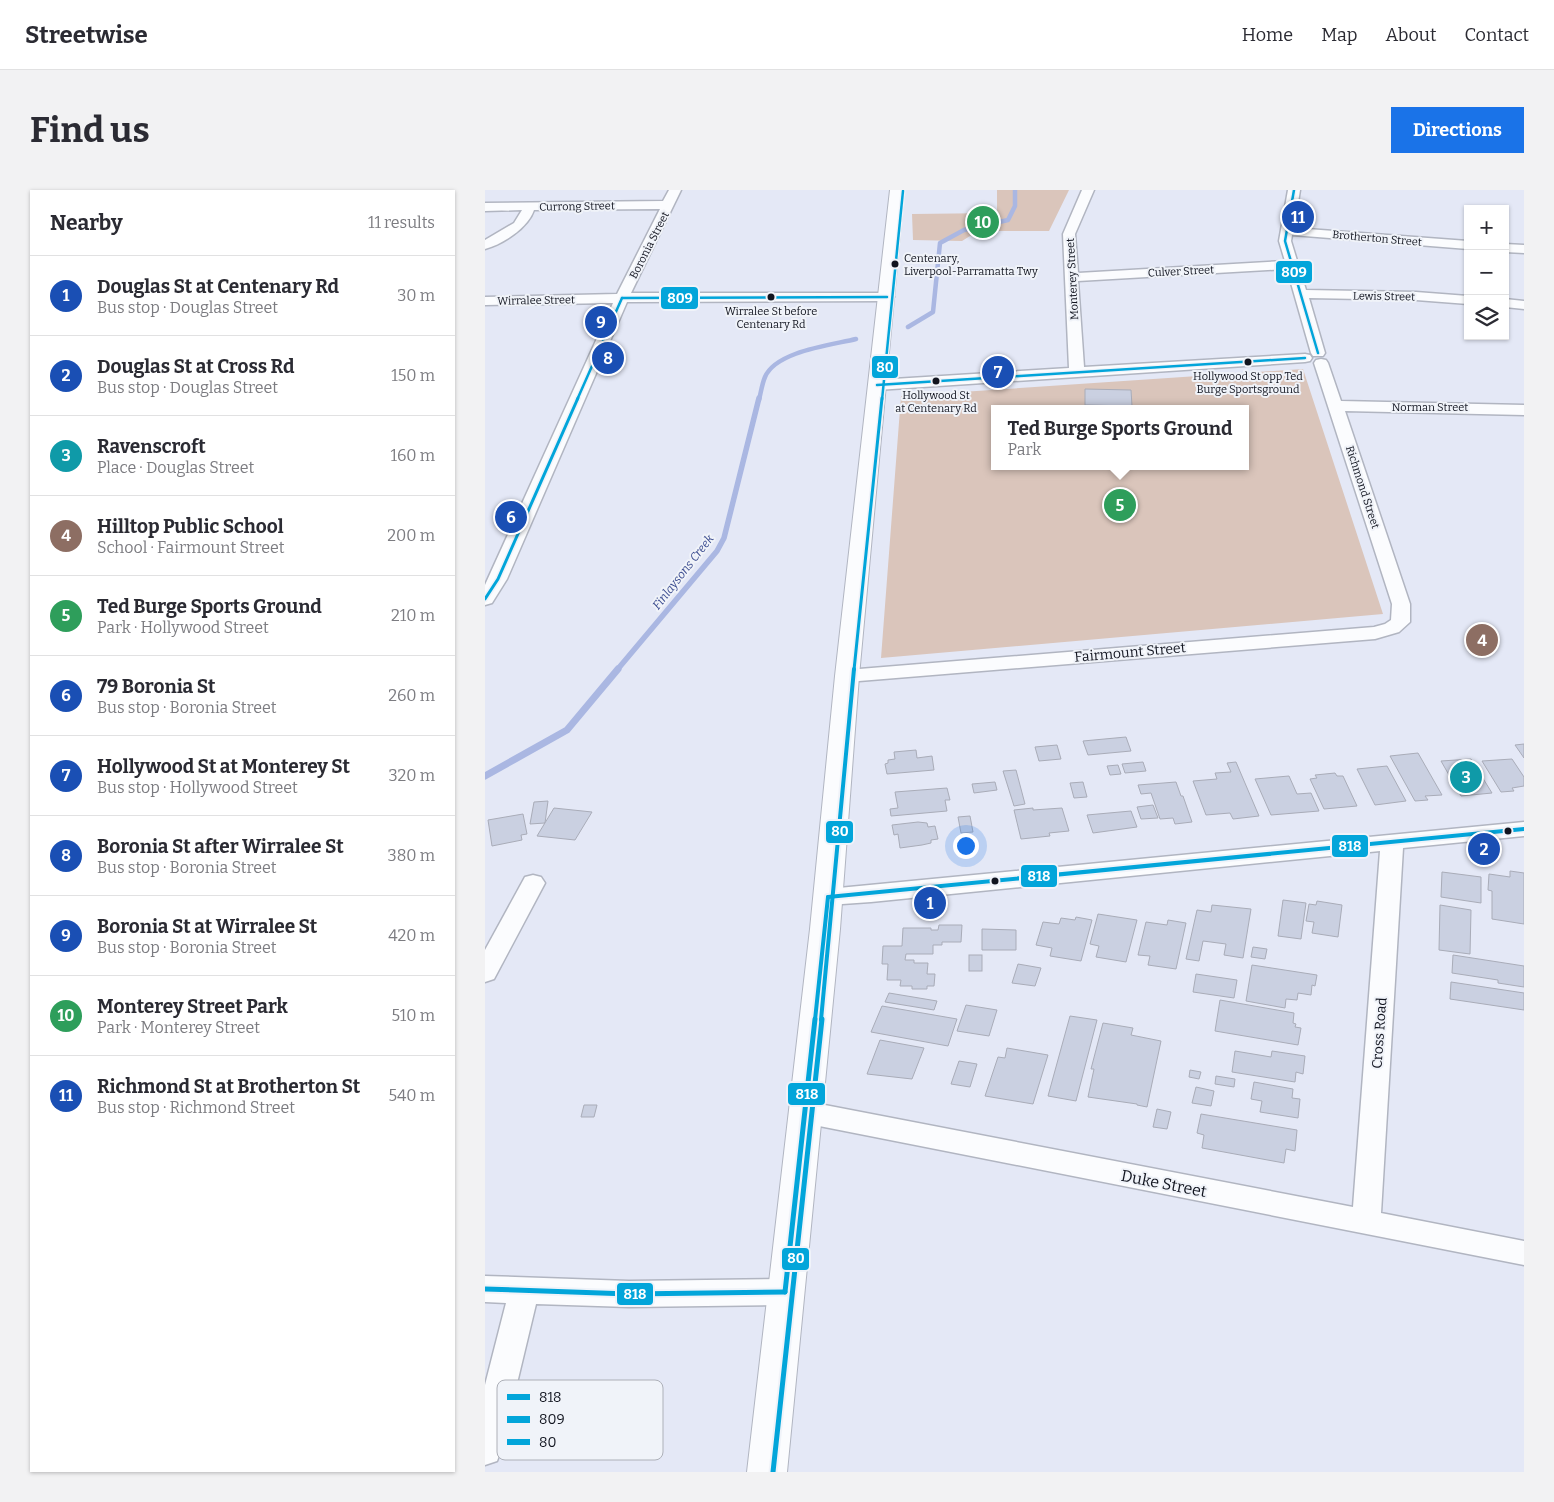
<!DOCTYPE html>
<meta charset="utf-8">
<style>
body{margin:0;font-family:Bitter,serif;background:#f2f2f3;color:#2b2b33}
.controls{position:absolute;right:15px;top:15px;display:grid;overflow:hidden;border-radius:0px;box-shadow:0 1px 4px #0004}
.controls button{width:45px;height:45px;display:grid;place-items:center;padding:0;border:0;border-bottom:1px solid #e1e1e2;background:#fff;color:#2b2b33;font:25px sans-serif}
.you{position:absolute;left:480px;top:655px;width:18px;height:18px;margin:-12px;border:4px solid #fff;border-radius:50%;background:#1a73e8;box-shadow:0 0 0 8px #1a73e833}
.badge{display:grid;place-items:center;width:32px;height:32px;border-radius:50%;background:#1a73e8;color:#fff;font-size:16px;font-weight:700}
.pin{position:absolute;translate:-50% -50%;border:2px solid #fff;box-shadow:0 1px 5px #0006}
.popup{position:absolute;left:506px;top:215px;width:258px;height:65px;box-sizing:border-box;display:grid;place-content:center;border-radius:0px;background:#fff;filter:drop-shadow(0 1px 4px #0005);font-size:16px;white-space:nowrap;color:#7c7c81}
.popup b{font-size:19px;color:#2b2b33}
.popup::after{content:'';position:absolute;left:50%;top:100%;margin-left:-10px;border:10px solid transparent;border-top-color:#fff}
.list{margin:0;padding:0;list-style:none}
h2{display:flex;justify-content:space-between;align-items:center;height:65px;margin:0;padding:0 20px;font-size:21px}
h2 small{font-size:16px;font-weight:400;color:#7c7c81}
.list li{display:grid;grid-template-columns:32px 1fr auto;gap:15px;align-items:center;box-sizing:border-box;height:80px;padding:0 20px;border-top:1px solid #e1e1e2}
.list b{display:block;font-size:19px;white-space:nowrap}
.list p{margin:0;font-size:16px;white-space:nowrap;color:#7c7c81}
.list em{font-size:16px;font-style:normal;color:#7c7c81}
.icon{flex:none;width:28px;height:28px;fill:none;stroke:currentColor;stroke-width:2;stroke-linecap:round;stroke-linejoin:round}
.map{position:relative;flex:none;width:1039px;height:1282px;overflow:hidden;border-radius:0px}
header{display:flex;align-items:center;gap:30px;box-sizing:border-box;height:70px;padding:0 25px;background:#fff;border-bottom:1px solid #e1e1e2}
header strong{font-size:24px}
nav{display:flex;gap:28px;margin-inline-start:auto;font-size:18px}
.intro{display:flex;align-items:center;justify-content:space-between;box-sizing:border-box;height:120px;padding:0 30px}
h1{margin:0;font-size:35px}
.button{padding:12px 22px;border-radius:0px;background:#1a73e8;color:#fff;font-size:18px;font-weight:700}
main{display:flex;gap:30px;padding:0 30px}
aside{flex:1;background:#fff;border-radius:0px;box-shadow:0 1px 4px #0004}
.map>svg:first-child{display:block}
.green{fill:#dac5bb;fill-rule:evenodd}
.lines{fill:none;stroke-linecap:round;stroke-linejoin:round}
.stream-far2{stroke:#aab7e2;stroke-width:4.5}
.stream-far1{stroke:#aab7e2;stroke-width:5.5}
.stream{stroke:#aab7e2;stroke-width:7}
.building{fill:#cad0e1;stroke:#a9acb8}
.minor-casing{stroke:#b1b5c1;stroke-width:3}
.major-casing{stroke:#b1b5c1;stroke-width:2}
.minor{fill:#fbfcfe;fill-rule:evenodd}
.major{fill:#fbfcfe;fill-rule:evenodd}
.bus-1-far1-casing{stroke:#f0f3f9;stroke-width:8}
.bus-1-casing{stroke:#f0f3f9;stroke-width:9}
.bus-2-far1-casing{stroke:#f0f3f9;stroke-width:5}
.bus-2-casing{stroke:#f0f3f9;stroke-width:6}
.bus-3-far3-casing{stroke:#f0f3f9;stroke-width:5}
.bus-3-far2-casing{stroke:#f0f3f9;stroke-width:6}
.bus-3-far1-casing{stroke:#f0f3f9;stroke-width:8}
.bus-3-casing{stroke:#f0f3f9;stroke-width:9}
.bus-1-far1{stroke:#02a5da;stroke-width:4}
.bus-1{stroke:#02a5da;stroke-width:5}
.bus-2-far1{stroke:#02a5da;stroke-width:2.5}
.bus-2{stroke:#02a5da;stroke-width:3}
.bus-3-far3{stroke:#02a5da;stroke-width:2.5}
.bus-3-far2{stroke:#02a5da;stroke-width:3}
.bus-3-far1{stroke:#02a5da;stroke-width:4}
.bus-3{stroke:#02a5da;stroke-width:5}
.bus-dot{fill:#11141f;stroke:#f0f3f9;stroke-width:2}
.labels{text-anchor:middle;stroke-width:4;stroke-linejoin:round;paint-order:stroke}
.far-street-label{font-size:11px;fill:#11141f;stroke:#f0f3f9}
.far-bus-label{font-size:11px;fill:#11141f;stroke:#f0f3f9}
.far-water-label{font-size:12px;font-style:italic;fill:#3c4d90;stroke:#f0f3f9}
.street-label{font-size:14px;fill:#11141f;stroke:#f0f3f9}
.near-street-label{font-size:16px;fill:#11141f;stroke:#f0f3f9}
.key{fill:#f0f3f9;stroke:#adb0b8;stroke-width:1}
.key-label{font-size:14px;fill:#11141f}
.line-badge{stroke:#f0f3f9;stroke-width:2}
.badge-label{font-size:14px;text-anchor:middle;font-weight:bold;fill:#fff}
</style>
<header>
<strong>Streetwise</strong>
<nav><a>Home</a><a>Map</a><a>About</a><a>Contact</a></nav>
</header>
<div class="intro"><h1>Find us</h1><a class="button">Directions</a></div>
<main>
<aside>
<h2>Nearby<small>11 results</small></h2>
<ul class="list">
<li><span class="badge" style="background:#1a4fb4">1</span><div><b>Douglas St at Centenary Rd</b><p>Bus stop · Douglas Street</p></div><em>30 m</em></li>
<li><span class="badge" style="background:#1a4fb4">2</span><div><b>Douglas St at Cross Rd</b><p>Bus stop · Douglas Street</p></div><em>150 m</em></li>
<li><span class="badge" style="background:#0f9aa8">3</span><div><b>Ravenscroft</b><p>Place · Douglas Street</p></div><em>160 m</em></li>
<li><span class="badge" style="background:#8d6e63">4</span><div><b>Hilltop Public School</b><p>School · Fairmount Street</p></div><em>200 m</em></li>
<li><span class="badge" style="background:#2e9e5b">5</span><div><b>Ted Burge Sports Ground</b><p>Park · Hollywood Street</p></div><em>210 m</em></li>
<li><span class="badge" style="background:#1a4fb4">6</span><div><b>79 Boronia St</b><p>Bus stop · Boronia Street</p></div><em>260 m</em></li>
<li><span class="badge" style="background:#1a4fb4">7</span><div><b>Hollywood St at Monterey St</b><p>Bus stop · Hollywood Street</p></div><em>320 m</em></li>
<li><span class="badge" style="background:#1a4fb4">8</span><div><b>Boronia St after Wirralee St</b><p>Bus stop · Boronia Street</p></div><em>380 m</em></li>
<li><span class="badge" style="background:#1a4fb4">9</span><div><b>Boronia St at Wirralee St</b><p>Bus stop · Boronia Street</p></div><em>420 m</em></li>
<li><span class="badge" style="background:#2e9e5b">10</span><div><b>Monterey Street Park</b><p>Park · Monterey Street</p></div><em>510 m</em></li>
<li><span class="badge" style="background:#1a4fb4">11</span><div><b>Richmond St at Brotherton St</b><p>Bus stop · Richmond Street</p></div><em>540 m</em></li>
</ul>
</aside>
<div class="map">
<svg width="1039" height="1282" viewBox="0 0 1039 1282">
<rect width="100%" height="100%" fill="#e4e8f6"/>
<g class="green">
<path d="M512,0h72l-20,41h-71l-16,10 -49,-1 -1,-26 85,-1z"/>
<path d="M818,179l80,245 -502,44 20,-262zM510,219h250v57h-250z"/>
</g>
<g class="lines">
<g class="stream-far2">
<path d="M423,137l25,-15 7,-69 24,-13 44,-10 7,-14v-16"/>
<path d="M274,210c2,-8 3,-16 6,-23 11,-26 67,-32 91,-38"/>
</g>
<path class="stream-far1" d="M132,480l100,-119 7,-13 35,-140"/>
<path class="stream" d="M0,586l82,-46 51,-61"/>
</g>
<g class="building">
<path d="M600,199l46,1 1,16 -47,-1z"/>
<path d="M641,547l5,14 -43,4 -5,-14z"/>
<path d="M1039,554v14l-9,-13z"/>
<path d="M572,555l4,14 -22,2 -4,-14z"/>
<path d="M431,560l1,8 15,-2 2,14 -47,4 -2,-10 3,-1v-3l7,-1 -1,-7z"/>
<path d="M933,563l24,42 -17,1 3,4 -13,1 -25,-45z"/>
<path d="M986,569l21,34 -31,3 -20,-35z"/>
<path d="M1027,569l12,18v9l-12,2 2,3 -13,1 -19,-31z"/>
<path d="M658,572l3,9 -21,2 -3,-9z"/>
<path d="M751,572l23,54 -26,3 -3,-6 -24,2 -13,-34 24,-2 -2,-6 16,-1 -4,-9z"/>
<path d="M633,575l3,9 -11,1 -3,-9z"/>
<path d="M902,576l19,35 -31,4 -18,-36z"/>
<path d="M531,580l9,34 -11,2 -11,-35z"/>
<path d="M850,583l2,3h6l14,30 -33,3 -14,-30 7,-1 -2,-3z"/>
<path d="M804,586l8,18 14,-1 8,18 -48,4 -16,-36z"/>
<path d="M510,592l2,8 -23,3 -2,-9z"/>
<path d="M598,592l4,15 -13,1 -4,-15z"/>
<path d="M691,592l5,14h2l9,26 -17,2 -2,-6 -13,1 -9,-26 -10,1 -3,-9z"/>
<path d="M462,598l3,12h-5l2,11 -56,5 -1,-7 8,-1 -3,-16z"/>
<path d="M63,611l-3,22 -15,1 4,-22z"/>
<path d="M668,615l5,13 -17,1 -4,-12z"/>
<path d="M69,618l38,4 -17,28 -38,-4z"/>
<path d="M548,618v2l29,-2 7,23 -20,2 1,3 -29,3 -7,-29z"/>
<path d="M646,621l6,16 -44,6 -6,-18z"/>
<path d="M38,624l4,20 -6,1 1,5 -30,6 -4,-26z"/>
<path d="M485,626l3,16 -12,1 -3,-16z"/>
<path d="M433,632l9,1 1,4 7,-1 3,13 -7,1v3l-9,2 -22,3 -2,-14 -4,1 -2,-10z"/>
<path d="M1025,681l14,2v51l-32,-5v-28l-4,-1 1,-16 21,3z"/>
<path d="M957,682l39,5v26l-40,-6z"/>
<path d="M798,710l23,3 -5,36 -23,-3z"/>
<path d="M832,711l25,4 -4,32 -26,-4 2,-11 -8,-1 3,-17 7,1z"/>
<path d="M727,715l39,4 -8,49 -19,-3 2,-11 -23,-3 -4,20 -13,-2 11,-49 14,2z"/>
<path d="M955,715l31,5 -1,44 -31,-4z"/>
<path d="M613,724l39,6 -11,42 -30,-5 3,-11 -9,-2z"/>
<path d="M591,727l16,3 -11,41 -31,-5 2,-8 -16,-3 7,-23 16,2 2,-6 14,2z"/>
<path d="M683,730l18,3 -10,46 -28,-4 2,-9 -12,-1 8,-33 21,3z"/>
<path d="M454,735h23l-1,17h-19v3h-9v9h-27l-1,6h9v3h14l-1,11h8l-1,12h-7v3h-15v-3h-12l1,-6h-14l1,-16h-6l1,-18h19l1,-18h28v2h7z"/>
<path d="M497,739l34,1v20h-34z"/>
<path d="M768,757l14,2 -2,10 -14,-2z"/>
<rect x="484" y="765" width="13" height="16"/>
<path d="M968,765l71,11v21l-26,-4v-3l-46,-7z"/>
<path d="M533,774l23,4 -6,18 -23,-3z"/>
<path d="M767,775l65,10 -2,11 -3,-1 -1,10 -13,-2 -1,7 -11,-1 -1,9 -39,-7z"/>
<path d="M711,784l41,6 -3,18 -41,-6z"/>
<path d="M966,792l73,11v17l-74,-11z"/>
<path d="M404,803l48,8 -3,9 -49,-8z"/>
<path d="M735,810l74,13 -1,10 3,1 -1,3 6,1 -3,17 -83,-14z"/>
<path d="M481,815l31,5 -8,26 -32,-5z"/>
<path d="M397,816l75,13 -9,27 -77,-14z"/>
<path d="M585,826l27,4 -21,81 -28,-5z"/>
<path d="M618,833l30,5 -2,7 30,6 -14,66 -10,-2v-1l-49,-7 6,-28h-3z"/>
<path d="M395,850l44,8 -12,31 -45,-5z"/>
<path d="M522,858l41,7 -15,49 -48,-8 13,-39 7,1z"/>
<path d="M750,861l36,6 1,-6 33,5 -2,18 -7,-2 -1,10 -63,-10z"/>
<path d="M474,871l18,3 -7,23 -19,-3z"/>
<path d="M705,880l11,2 -2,7 -10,-2z"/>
<path d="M731,886l19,3 -1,8 -19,-3z"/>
<path d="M769,892l39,7 -1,9 8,1 -2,19 -38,-6 2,-11 -11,-2z"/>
<path d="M711,897l18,4 -3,15 -19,-3z"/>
<path d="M99,915h13l-3,12h-13z"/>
<path d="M672,919l14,3 -4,17 -14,-2z"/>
<path d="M716,924l96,16 -2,21 -9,-2 -2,14 -82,-15 2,-13 -7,-2z"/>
</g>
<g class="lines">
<g class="minor-casing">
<g id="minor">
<path d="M184,0h12l-50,103h256l7,4 -7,4 -260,1 -120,277 -15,24 -7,2v-20l128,-282 -128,2v-8l132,-3 43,-85 -126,1c-6,18 -31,34 -49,39v-9l29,-17 8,-13 -37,1v-8l178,-2z"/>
<path d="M597,0h12l-19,44 3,39 207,-12 -6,-20 9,-51h12l-6,38 174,13v8l-176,-14 -1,6 15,49 110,2 52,4v8l-52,-4 -107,-2 16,55 -2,3h-10l-2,-3 -24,-84 -209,12 6,86 221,-13 5,1 2,3 -2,3 -5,1 -428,28 -5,-2 -3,-3 3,-3 5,-2 192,-12 -6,-134z"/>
<path d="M1020,54l19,1v8l-19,-1z"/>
<path d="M1020,109l19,2v8l-19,-2z"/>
<path d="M836,169l5,1 2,3 13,38 183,4v10l-179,-4 65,193v18l-11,10 -24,7 -528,43 -7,-2 -3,-4 3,-4 7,-2 527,-43 11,-3 6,-4 1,-16 -78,-241 2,-3z"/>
<path d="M1039,632v14l-121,12 -22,365 143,28v24l-720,-142 -10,-4 -4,-7 4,-7 10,-4 549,106 27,-356 -509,51 -43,3 -8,-2 -4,-6 4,-6 8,-2z"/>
<path d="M48,685l8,2 4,6 -51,96 -9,3v-32l40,-73z"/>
<path d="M0,1086l144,5 156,-2 11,4 4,9 -4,9 -11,4 -156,2 -93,-3 -35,146 -4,11 -12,4v-80l21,-82 -21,-1z"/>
</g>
</g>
<g class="major-casing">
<path id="major" d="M405,0h14l-45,486 -19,253 -53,543h-40l63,-543 25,-253z"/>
</g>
<use href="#minor" class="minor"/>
<use href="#major" class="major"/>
<g class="bus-1-far1-casing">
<g id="bus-1-far1">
<path d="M343,707l696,-68"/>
<path d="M330,830l13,-123"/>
</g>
</g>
<g class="bus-1-casing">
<g id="bus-1">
<path d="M0,1099l144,5 156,-2"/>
<path d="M300,1102l30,-273"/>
</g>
</g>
<g class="bus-2-far1-casing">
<g id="bus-2-far1">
<path d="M809,0l-9,51 33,112"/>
<path d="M137,108l265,-1"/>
<path d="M392,195l428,-27"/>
<path d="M92,210l45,-102"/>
</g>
</g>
<g class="bus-2-casing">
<path id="bus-2" d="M0,409l13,-20 80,-181"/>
</g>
<g class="bus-3-far3-casing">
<path id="bus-3-far3" d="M397,210l21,-209"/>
</g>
<g class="bus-3-far2-casing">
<path id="bus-3-far2" d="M369,480l28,-272"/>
</g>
<g class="bus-3-far1-casing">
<path id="bus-3-far1" d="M336,830l33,-351"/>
</g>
<g class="bus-3-casing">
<path id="bus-3" d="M288,1282l49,-453"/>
</g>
<use href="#bus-1-far1" class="bus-1-far1"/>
<use href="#bus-1" class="bus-1"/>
<use href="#bus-2-far1" class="bus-2-far1"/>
<use href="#bus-2" class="bus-2"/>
<use href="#bus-3-far3" class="bus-3-far3"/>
<use href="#bus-3-far2" class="bus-3-far2"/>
<use href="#bus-3-far1" class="bus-3-far1"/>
<use href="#bus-3" class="bus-3"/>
</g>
<g class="bus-dot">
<circle cx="410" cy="74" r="4.5"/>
<circle cx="286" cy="107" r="4.5"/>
<circle cx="763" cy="172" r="4.5"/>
<circle cx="451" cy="191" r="4.5"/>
<circle cx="1023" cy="641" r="4.5"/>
<circle cx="510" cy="691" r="4.5"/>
</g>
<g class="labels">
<g class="far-street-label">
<text transform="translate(92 16) rotate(-1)" y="4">Currong Street</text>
<text transform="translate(892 48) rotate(5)" y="4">Brotherton Street</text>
<text transform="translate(164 55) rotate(-63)" y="4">Boronia Street</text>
<text transform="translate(696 81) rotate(-3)" y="4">Culver Street</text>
<text transform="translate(587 89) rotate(-93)" y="4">Monterey Street</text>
<text transform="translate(899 106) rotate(1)" y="4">Lewis Street</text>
<text transform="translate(51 110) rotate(-1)" y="4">Wirralee Street</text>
<text x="945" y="221">Norman Street</text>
<text transform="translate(878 297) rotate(72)" y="4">Richmond Street</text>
</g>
<g class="far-bus-label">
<text x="419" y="72" text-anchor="start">Centenary,<tspan x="419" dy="13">Liverpool-Parramatta Twy</tspan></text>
<text x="286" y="125">Wirralee St before<tspan x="286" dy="13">Centenary Rd</tspan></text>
<text x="763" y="190">Hollywood St opp Ted<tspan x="763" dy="13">Burge Sportsground</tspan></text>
<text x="451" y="209">Hollywood St<tspan x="451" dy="13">at Centenary Rd</tspan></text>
</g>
<g class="far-water-label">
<text transform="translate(198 382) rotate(-52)" y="4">Finlaysons Creek</text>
</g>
<g class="street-label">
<text transform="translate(645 462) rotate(-5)" y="5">Fairmount Street</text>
<text transform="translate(894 843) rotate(-86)" y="5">Cross Road</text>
</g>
<g class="near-street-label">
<text transform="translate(679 993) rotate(11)" y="6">Duke Street</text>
</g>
</g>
<rect x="12" y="1190" width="166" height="80" rx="8" class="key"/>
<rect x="22" y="1204" width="23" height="6" fill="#02a5da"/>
<rect x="22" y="1226" width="23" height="7" fill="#02a5da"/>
<rect x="22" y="1249" width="23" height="6" fill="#02a5da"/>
<g class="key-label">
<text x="54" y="1212">818</text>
<text x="54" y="1234">809</text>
<text x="54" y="1257">80</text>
</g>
<g class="line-badge">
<rect x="790" y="70" width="38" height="24" rx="5" fill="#02a5da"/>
<rect x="175" y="96" width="39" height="24" rx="5" fill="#02a5da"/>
<rect x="386" y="165" width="28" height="24" rx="5" fill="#02a5da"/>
<rect x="340" y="630" width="29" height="24" rx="5" fill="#02a5da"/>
<rect x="846" y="644" width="38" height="24" rx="5" fill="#02a5da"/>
<rect x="535" y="674" width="38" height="24" rx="5" fill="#02a5da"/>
<rect x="302" y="892" width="39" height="24" rx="5" fill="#02a5da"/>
<rect x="296" y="1057" width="29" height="24" rx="5" fill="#02a5da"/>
<rect x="131" y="1092" width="38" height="24" rx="5" fill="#02a5da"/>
</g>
<g class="badge-label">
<text x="809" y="87">809</text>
<text x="195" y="113">809</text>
<text x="400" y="182">80</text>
<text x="355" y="646">80</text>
<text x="865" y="661">818</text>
<text x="554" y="691">818</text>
<text x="322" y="909">818</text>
<text x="311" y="1073">80</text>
<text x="150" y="1109">818</text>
</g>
</svg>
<div class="controls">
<button>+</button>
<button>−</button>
<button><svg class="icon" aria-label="layers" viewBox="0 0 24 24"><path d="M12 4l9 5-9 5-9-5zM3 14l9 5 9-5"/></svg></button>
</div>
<div class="you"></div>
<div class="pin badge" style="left:445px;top:713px;background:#1a4fb4">1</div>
<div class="pin badge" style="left:999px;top:659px;background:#1a4fb4">2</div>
<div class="pin badge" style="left:981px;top:587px;background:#0f9aa8">3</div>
<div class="pin badge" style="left:997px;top:450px;background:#8d6e63">4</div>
<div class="pin badge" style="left:635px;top:315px;background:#2e9e5b">5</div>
<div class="popup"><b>Ted Burge Sports Ground</b>Park</div>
<div class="pin badge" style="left:26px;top:327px;background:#1a4fb4">6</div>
<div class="pin badge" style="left:513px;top:182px;background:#1a4fb4">7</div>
<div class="pin badge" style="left:123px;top:168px;background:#1a4fb4">8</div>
<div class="pin badge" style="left:116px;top:132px;background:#1a4fb4">9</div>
<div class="pin badge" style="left:498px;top:32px;background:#2e9e5b">10</div>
<div class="pin badge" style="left:813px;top:27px;background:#1a4fb4">11</div>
</div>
</main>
